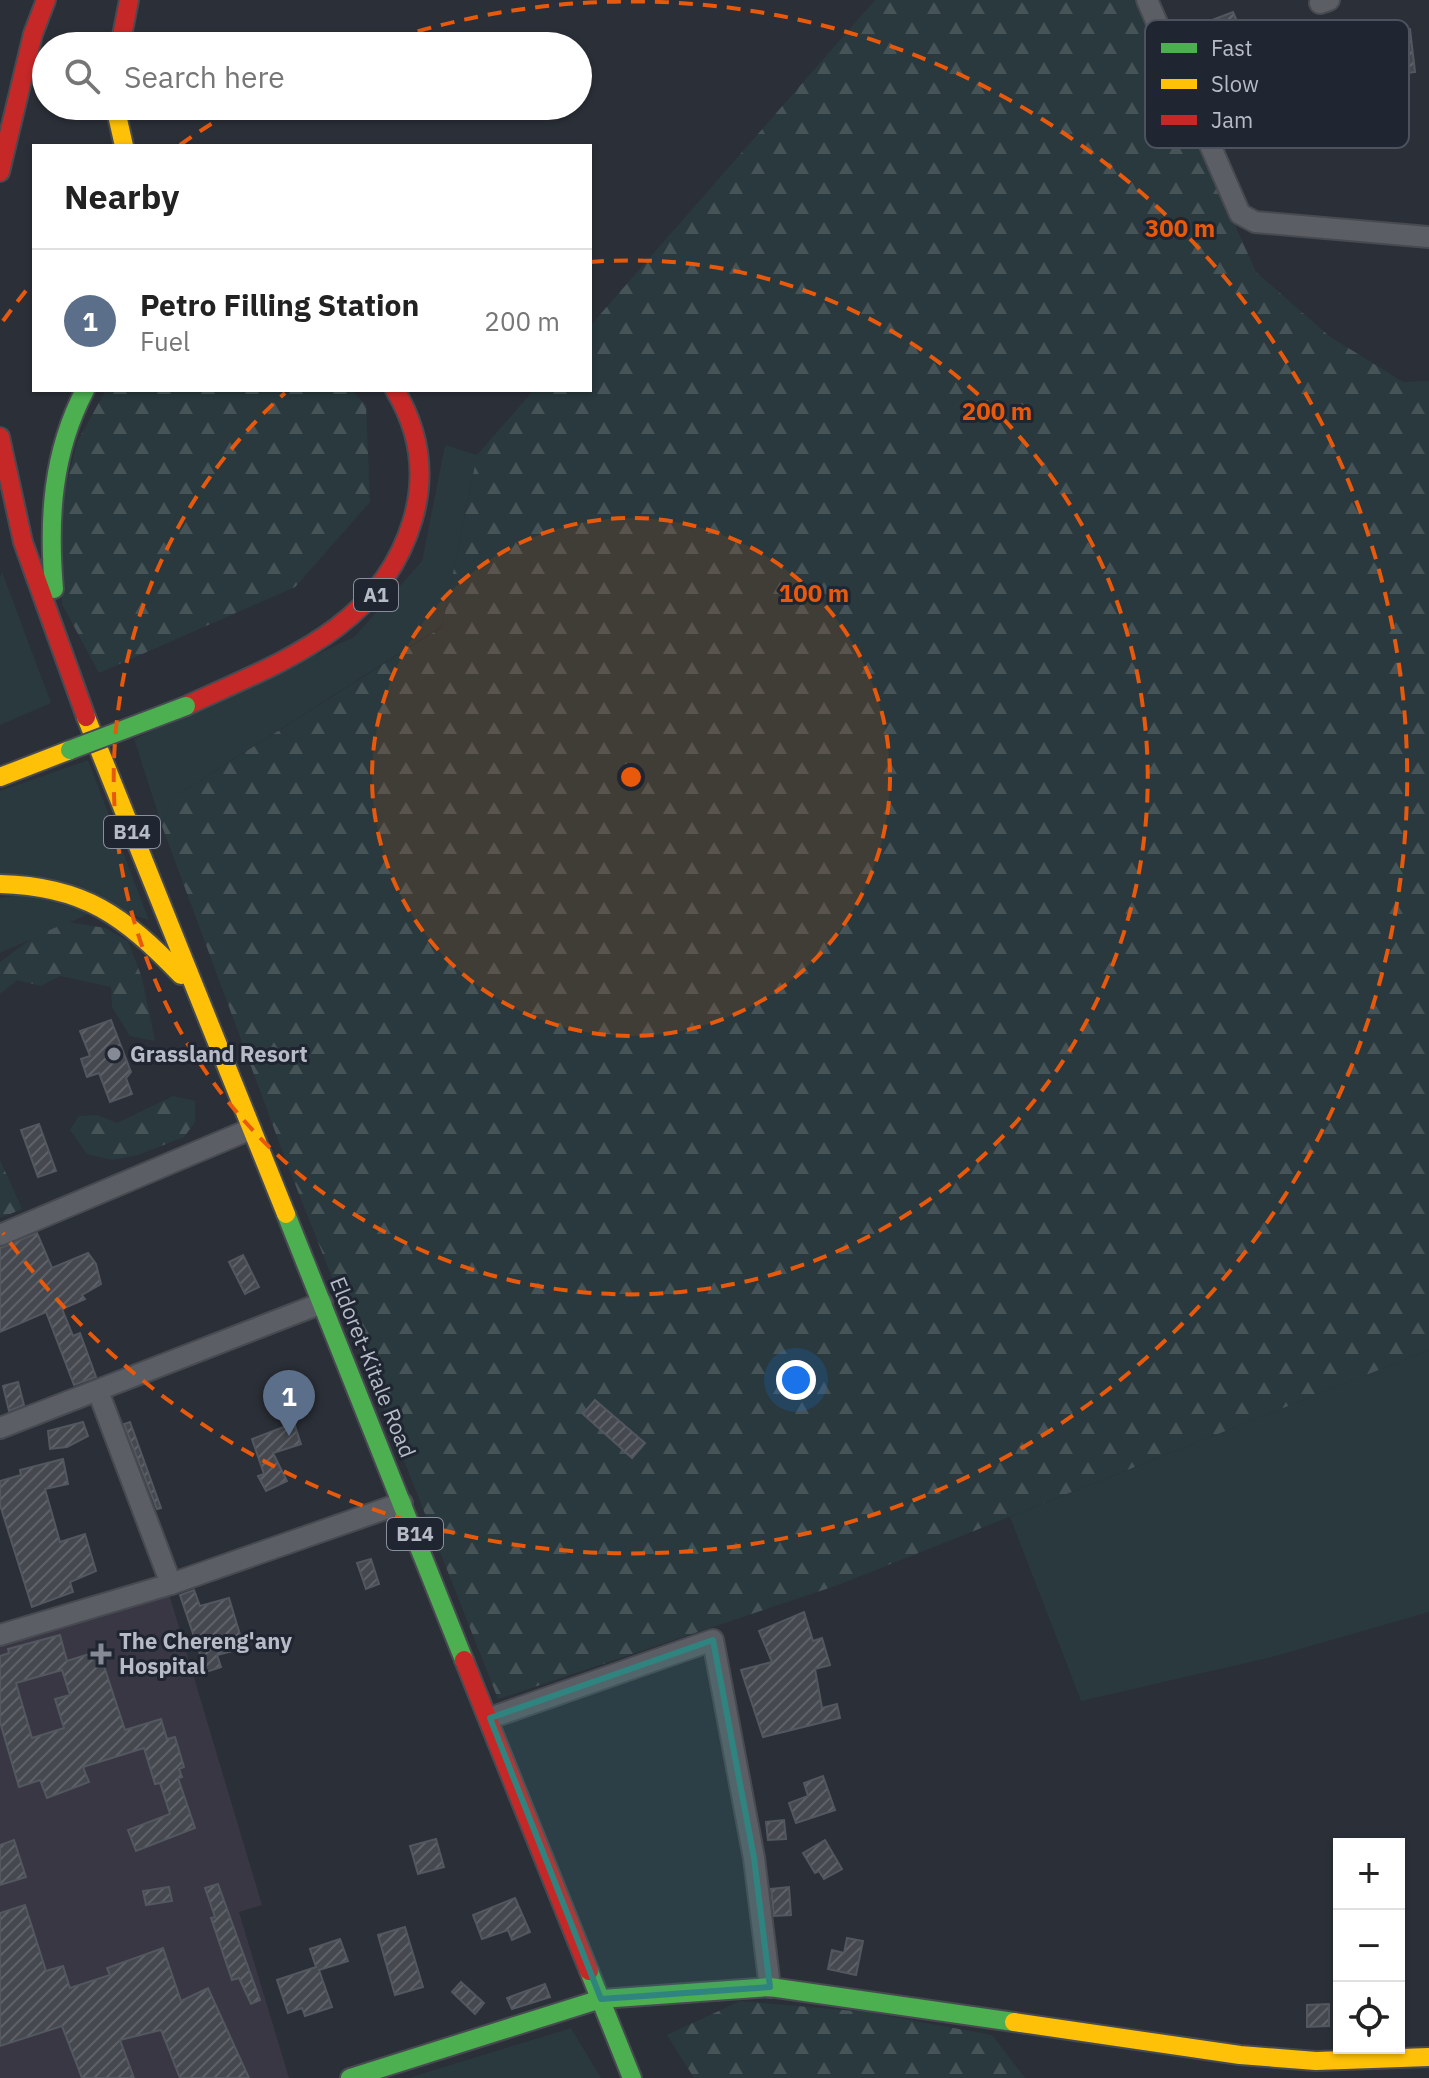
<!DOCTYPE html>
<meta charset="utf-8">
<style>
body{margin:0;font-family:"IBM Plex Sans",sans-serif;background:#f2f2f2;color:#222}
.controls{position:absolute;right:24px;bottom:24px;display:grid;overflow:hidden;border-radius:0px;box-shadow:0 2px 6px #0004}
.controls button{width:72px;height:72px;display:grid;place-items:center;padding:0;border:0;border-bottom:2px solid #e0e0e0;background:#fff;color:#222;font:40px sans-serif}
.you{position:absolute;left:796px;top:1380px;width:28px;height:28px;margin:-20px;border:6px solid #fff;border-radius:50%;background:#1a73e8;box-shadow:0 0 0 12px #1a73e833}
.badge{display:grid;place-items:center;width:52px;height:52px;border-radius:50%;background:#db2777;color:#fff;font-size:26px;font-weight:700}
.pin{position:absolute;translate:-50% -66px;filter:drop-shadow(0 2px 4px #0008)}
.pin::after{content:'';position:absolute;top:42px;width:28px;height:24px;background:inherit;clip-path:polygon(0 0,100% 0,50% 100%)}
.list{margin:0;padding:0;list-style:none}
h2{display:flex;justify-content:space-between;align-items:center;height:104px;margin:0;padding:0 32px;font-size:34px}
h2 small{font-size:26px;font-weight:400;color:#767676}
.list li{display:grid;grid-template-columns:52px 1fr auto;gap:24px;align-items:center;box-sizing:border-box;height:144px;padding:0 32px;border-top:2px solid #e0e0e0}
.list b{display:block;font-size:30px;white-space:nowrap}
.list p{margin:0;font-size:26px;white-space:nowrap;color:#767676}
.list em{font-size:26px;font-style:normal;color:#767676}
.icon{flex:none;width:44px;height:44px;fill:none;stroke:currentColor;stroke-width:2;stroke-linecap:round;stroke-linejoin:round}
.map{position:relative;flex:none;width:1429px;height:2078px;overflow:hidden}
.search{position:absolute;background:#fff;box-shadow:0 2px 6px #0004;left:32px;top:32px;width:560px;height:88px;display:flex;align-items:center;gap:20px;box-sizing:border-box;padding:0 28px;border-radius:44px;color:#767676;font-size:30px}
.panel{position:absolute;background:#fff;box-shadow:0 2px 6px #0004;left:32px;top:144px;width:560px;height:248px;border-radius:0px}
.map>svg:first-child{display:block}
.medical{fill:#383743}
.green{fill:#29393d}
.forest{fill:url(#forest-firs)}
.building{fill:url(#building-hatch);stroke:#53575f;stroke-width:2;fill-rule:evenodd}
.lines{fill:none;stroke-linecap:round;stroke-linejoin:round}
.street-casing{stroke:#474a50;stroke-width:24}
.fast-casing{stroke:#474a50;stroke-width:22}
.slow-casing{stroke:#474a50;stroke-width:22}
.jam-casing{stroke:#474a50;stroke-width:22}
.street{stroke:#5b5e65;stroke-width:20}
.fast{stroke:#4caf50;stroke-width:18}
.slow{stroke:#ffc107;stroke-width:18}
.jam{stroke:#c62828;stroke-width:18}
.fast-bridge-casing{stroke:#484b53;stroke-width:22;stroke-linecap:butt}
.fast-bridge{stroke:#4caf50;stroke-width:18}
.marked{fill:#308480;fill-opacity:0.2;stroke:#308480;stroke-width:6;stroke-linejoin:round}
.ring{fill:none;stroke:#e8590c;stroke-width:4;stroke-dasharray:14 10}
.poi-dot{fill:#858a95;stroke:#1f2531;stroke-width:3}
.labels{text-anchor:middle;stroke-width:6;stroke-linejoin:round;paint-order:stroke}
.shield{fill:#1f2531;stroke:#898e9a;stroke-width:2}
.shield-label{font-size:20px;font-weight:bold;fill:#b6bbc7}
.poi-label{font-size:22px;font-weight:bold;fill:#b6bbc7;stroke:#1f2531;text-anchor:start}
.street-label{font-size:22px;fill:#b6bbc7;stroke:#1f2531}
.key{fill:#1f2531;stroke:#4c525e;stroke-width:2}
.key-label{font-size:22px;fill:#b6bbc7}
.centre{fill:#e8590c;stroke:#1f2531;stroke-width:4}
.ring-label{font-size:24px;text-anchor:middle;font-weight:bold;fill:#e8590c;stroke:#1f2531;stroke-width:6;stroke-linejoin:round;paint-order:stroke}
</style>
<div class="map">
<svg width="1429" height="2078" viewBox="0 0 1429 2078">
<defs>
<pattern id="forest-firs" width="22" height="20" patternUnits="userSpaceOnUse" patternTransform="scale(2)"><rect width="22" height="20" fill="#29393d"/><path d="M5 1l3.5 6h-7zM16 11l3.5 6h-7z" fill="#465458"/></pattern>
<pattern id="building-hatch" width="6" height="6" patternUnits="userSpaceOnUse" patternTransform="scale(2)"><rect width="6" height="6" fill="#45494f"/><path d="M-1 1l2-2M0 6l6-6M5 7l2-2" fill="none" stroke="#5e6167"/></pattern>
</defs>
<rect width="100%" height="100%" fill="#2b2f37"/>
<path class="medical" d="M169,1594l93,311 -23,7 50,166h-289v-431z"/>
<g class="green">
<path d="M445,445l32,10 -35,171 -271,173 -9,27 -28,-87 220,-102 68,-76z"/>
<path d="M2,572l49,131 -51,22v-148z"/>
<path d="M88,760l61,160 -149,-43v-86z"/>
<path d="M26,894l65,19 -91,40v-55z"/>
<path d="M1429,1350v262l-157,45 -191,44 -71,-184z"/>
<path d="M571,2028l30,50h-193z"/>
</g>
<g class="forest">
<path d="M875,0h259l122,272 73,64 74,46 26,-1v969l-591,235 -340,114 -212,-538 -124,-335 9,-27 271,-172 35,-172 57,-65h56v-64z"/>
<path d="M106,390h246l14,15 4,97 -75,85 -196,86 -37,-69v-101l15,-61z"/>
<path d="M69,922l36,6 23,13 14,37 13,63 -25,-5 -18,-29 -1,-20 -51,-11 -19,10 -24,-6 -17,14v-32l35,-26z"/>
<path d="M173,1096l22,5v21l-11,15 -46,18 -26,5 -25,-6 -17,-24 9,-14 18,-1 20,8z"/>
<path d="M0,1160l22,49 -22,9z"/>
<path d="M740,2001l126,11 126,23 33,43h-331l-27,-43z"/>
</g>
<g class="building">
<path d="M1233,12l8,18 -15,7 3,25 -19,2 -3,-24 -8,4 -8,-16z"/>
<path d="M1410,29l5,43 -21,3 -2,-22 -8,1 -3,-22z"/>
<path d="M111,1020l20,52 -5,6 6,16 -22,8 -11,-29 -12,4 -6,-18 9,-3 -10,-25z"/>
<path d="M39,1124l17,47 -18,6 -17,-47z"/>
<path d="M37,1233l15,35 36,-15 8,11 5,20 -19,11 3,4 -23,10 11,27 7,-3 16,44 -22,8 -28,-73 -46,20v-84z"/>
<path d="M243,1255l16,32 -14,7 -16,-32z"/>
<path d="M18,1382l6,23 -15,6 -6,-25z"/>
<path d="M595,1400l50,43 -13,15 -49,-44z"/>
<path d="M83,1422l5,14 -21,11 -17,2 -2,-18z"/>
<path d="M130,1422l31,86 -4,1 -33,-85z"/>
<path d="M294,1423l7,21 -28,9 14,28 -21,10 -8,-15 6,-2 -12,-35z"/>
<path d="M63,1459l5,25 -23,5 15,53 25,-8 11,37 -26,11 3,10 -41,15 -32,-102v-24l21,-6 -1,-5z"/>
<path d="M371,1559l8,25 -13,5 -9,-26z"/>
<path d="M194,1590l6,16 29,-8 15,50 -27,7 4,12 -15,5 -26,-77z"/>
<path d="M804,1612l9,29 9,-3 8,27 -15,4 7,39 15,-4 3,14 -77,19 -22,-67 31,-8 -13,-31z"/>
<path d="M60,1635l7,26 32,-10 26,79 36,-11 6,20 8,-2 9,30 -5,2 3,8 -4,1 17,50 -59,23 -8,-21 42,-16 -10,-31 -5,1 -11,-36 -61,19 6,15 -42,16 -7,-18 -21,7 -19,-65v-66l9,-3 -1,-4zM62,1670l8,25 -15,4 9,29 -32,10 -16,-55z"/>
<path d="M823,1776l12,34 -39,13 -7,-20 19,-7 -4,-13z"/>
<path d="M784,1820l2,19 -18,1 -2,-18z"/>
<path d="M436,1839l8,28 -26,7 -8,-28z"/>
<path d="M14,1840l12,37 -26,8v-40z"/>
<path d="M825,1840l17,29 -18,10 -5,-8 -4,2 -12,-20z"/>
<path d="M218,1884l42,116 -9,4 -12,-26 -7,2 -21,-62 4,-1 -10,-29z"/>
<path d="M169,1887l3,14 -26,4 -3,-14z"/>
<path d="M789,1887l2,28 -17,1 -3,-27z"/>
<path d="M515,1898l15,34 -18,8 -4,-10 -26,9 -9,-24z"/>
<path d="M25,1905l21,66 17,-5 7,22 40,-13 -3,-7 56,-20 18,53 27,-13 41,90h-69l-19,-48 -41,10 14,38h-52l-20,-52 -62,20v-133z"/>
<path d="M405,1927l18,60 -28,8 -17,-60z"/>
<path d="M847,1938l16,3 -7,34 -28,-6 4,-19 12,3z"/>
<path d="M340,1939l8,22 -29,9 13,37 -27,9 -3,-8 -14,5 -11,-33 39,-13 -6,-18z"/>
<path d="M461,1982l23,21 -9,11 -23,-22z"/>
<path d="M545,1984l5,13 -38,12 -5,-11z"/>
<path d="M1329,2004v22l-22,1v-22z"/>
</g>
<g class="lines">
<g class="street-casing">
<g id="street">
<path d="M1147,0l93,214 15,8 174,15"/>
<path d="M1320,3l9,-3"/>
<path d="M0,1235l251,-106"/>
<path d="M98,1391l73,193"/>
<path d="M0,1428l322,-125"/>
<path d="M0,1635l171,-51 231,-81"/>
<path d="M490,1718l223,-78 41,218 16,129"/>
</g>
</g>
<g class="fast-casing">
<g id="fast">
<path d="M54,589c-6,-70 -2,-136 31,-199"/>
<path d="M286,1214l178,446"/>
<path d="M589,1971l43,107"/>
<path d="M350,2078l251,-79 169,-12 244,35"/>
</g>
</g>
<g class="slow-casing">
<g id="slow">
<path d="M115,106l9,40"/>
<path d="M86,717l200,497"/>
<path d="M0,777l70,-27"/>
<path d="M0,884c84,2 124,32 181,91"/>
<path d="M1014,2022l226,33 76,6 113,-4"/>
</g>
</g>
<g class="jam-casing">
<g id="jam">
<path d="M120,46l9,-46"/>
<path d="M0,172l33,-138 13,-34"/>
<path d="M0,437l23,105 63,175"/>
<path d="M186,706c94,-44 195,-77 227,-187 13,-45 6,-89 -18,-129"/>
<path d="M464,1660l125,311"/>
</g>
</g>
<use href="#street" class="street"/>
<use href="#fast" class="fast"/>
<use href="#slow" class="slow"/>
<use href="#jam" class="jam"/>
<g class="fast-bridge-casing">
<path id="fast-bridge" d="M70,750l116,-44"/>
</g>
<use href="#fast-bridge" class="fast-bridge"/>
</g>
<path class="marked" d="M713,1640l41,218 16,129 -169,12 -111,-281z"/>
<circle cx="631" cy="777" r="259" fill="#e8590c" fill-opacity=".12"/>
<g class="ring">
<circle cx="631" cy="777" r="259"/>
<path d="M590 262A517 517 0 1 1 285 393"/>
<path d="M3 321A776 776 0 0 1 32 283M180 145A776 776 0 0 1 237 108M372 46A776 776 0 1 1 3 1233"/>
</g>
<g class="poi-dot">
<circle cx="114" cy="1054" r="8"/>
<path d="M97 1642h8v8h8v8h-8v8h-8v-8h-8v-8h8z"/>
</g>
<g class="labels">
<g class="shield">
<rect x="354" y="579" width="44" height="32" rx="6"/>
<rect x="104" y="816" width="56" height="32" rx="6"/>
<rect x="387" y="1518" width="56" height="32" rx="6"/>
</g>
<g class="shield-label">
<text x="376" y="602">A1</text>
<text x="132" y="839">B14</text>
<text x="415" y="1541">B14</text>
</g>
<g class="poi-label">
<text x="130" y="1062">Grassland Resort</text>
<text x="119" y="1649">The Chereng'any<tspan x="119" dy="25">Hospital</tspan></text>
</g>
<g class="street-label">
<text transform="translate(373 1367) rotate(68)" y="8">Eldoret-Kitale Road</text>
</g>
</g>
<rect x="1145" y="20" width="264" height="128" rx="12" class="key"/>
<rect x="1161" y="43" width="36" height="10" fill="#4caf50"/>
<rect x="1161" y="79" width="36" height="10" fill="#ffc107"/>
<rect x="1161" y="115" width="36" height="10" fill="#c62828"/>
<g class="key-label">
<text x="1211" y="56">Fast</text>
<text x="1211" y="92">Slow</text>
<text x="1211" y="128">Jam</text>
</g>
<circle cx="631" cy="777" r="12" class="centre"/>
<g class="ring-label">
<text x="1180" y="237">300 m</text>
<text x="997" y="420">200 m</text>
<text x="814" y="602">100 m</text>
</g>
</svg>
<div class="controls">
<button>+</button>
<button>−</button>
<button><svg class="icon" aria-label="locate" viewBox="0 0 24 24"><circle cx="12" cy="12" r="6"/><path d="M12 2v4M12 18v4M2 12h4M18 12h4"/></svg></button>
</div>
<div class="you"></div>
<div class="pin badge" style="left:289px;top:1436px;background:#5c6f8a">1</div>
<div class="search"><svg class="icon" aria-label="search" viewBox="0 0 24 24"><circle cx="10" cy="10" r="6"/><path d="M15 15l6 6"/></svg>Search here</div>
<section class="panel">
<h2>Nearby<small></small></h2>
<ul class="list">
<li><span class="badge" style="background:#5c6f8a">1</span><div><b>Petro Filling Station</b><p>Fuel</p></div><em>200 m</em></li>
</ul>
</section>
</div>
